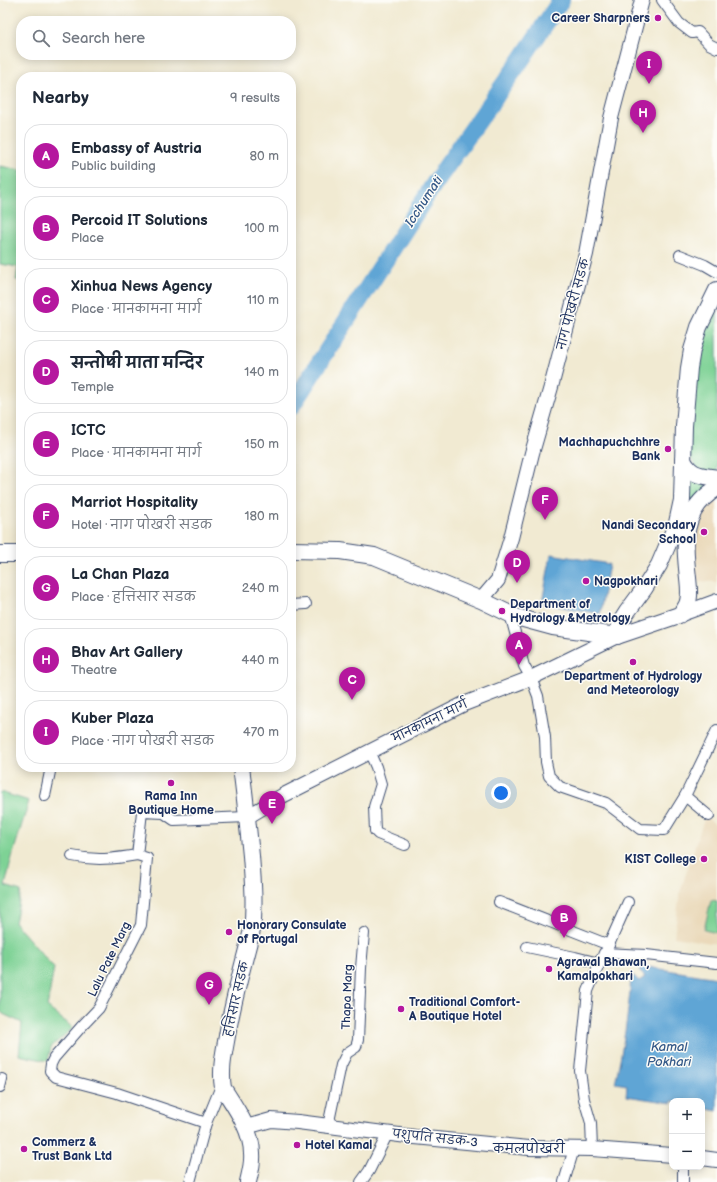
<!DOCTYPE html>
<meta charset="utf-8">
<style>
body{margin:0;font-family:"Balsamiq Sans","Playpen Sans Deva",sans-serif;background:#f6f6f7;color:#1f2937}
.controls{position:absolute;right:12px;bottom:12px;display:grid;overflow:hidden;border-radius:8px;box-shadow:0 2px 10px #0003}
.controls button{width:36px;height:36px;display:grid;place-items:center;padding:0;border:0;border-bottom:1px solid #e0e1e3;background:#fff;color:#1f2937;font:20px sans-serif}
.you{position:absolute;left:501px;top:793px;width:14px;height:14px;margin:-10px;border:3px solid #fff;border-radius:50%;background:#1a73e8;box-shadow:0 0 0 6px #1a73e833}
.badge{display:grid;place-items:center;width:26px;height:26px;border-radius:50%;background:#b5179e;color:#fff;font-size:13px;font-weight:700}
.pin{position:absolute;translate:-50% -33px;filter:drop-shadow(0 1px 2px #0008)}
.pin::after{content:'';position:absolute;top:21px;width:14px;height:12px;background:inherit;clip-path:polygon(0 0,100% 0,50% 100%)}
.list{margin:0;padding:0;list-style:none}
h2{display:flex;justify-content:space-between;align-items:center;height:52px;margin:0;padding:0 16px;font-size:17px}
h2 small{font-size:13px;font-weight:400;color:#747a83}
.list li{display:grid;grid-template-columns:26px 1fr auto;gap:12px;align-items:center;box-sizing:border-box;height:64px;margin:0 8px 8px;padding:0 8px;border:1px solid #e0e1e3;border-radius:16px}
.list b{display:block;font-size:15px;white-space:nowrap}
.list p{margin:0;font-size:13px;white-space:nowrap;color:#747a83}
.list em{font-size:13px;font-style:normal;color:#747a83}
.icon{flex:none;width:22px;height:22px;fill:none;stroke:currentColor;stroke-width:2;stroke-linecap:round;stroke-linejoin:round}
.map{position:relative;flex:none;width:717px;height:1182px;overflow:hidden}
.search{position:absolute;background:#fff;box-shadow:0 2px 10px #0003;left:16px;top:16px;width:280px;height:44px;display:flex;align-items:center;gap:10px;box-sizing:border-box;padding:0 14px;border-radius:16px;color:#747a83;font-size:15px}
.panel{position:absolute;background:#fff;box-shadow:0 2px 10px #0003;left:16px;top:72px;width:280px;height:700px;border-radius:16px}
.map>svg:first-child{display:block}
.built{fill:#ead9ba}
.green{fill:#7ed295;stroke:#4c807a}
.water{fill:#5fa5d5;stroke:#3d6a9a}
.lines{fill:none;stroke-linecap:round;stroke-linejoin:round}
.river{stroke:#5fa5d5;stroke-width:18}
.street-casing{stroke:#3b4b6f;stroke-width:12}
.secondary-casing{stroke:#3b4b6f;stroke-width:16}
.primary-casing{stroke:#3b4b6f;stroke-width:18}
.street{stroke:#fff;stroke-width:10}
.secondary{stroke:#fff;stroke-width:14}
.primary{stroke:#fff;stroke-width:16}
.poi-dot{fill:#b5179e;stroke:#fdfcf7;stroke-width:1.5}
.labels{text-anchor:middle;stroke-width:3;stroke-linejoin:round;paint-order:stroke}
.poi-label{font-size:12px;font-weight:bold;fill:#1b2f5e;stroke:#fdfcf7;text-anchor:start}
.street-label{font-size:12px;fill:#1b2f5e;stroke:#fdfcf7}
.water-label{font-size:13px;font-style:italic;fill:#335888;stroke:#fdfcf7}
.neighbourhood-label{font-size:13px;fill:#1b2f5e;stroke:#fdfcf7}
</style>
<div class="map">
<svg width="717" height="1182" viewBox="0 0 717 1182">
<rect width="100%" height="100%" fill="#fdfcf7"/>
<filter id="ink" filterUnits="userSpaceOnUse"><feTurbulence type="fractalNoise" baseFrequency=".025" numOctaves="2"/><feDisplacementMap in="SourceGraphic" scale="8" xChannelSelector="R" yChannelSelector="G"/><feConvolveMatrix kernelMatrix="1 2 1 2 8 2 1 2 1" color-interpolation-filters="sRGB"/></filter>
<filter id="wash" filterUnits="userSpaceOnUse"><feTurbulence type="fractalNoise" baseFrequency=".012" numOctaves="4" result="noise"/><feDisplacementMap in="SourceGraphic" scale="16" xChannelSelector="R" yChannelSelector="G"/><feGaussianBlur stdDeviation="0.9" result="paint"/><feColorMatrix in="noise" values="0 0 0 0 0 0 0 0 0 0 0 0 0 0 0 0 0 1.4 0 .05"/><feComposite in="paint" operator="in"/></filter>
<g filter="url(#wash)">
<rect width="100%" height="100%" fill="#f1ead2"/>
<g class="built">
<path d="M717,496v86l-22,-1 -5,-38 8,-32z"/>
<path d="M705,816l12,10v118l-43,-7 6,-45z"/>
</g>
<g class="green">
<path d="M0,166l21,4v78l-1,6h1v27l-5,-1 2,-13 -18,-3z"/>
<path d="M717,303v171l-18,-2 -10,-17v-32l11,-83z"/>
<path d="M688,475l29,5 -32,30z"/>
<path d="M0,792l29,9 -17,56 -7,29 16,5 -6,32 39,45 -7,39 26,21 -22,19 -3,14 -29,-6 3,-32 -19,-9 -3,-3z"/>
<path d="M711,900l6,1v32l-13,-3z"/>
</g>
<g class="water">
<path d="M551,554l58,10 -9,50 -58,-11z"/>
<path d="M642,966l75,12v133l-15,-3v-7h-30v2l-46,-7 1,-11 -12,-2c8,-35 14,-71 16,-107h3l5,5 6,-4 -5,-5z"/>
</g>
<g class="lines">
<path class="river" d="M291,407l143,-223 87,-124 40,-60"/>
</g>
</g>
<g filter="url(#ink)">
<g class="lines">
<g class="street-casing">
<g id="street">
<path d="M662,0l17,23 13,10 6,-1 11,12 8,4"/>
<path d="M680,255l25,10 12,7"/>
<path d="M291,605l15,-1"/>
<path d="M510,614l14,52 7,12 7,18 7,41 1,25 3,14 11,11 46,16 34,26 24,1 21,-34 32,-66"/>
<path d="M369,751l7,16 5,17 -7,23 1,24 3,3 27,11"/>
<path d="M45,796l6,-29"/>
<path d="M685,796l24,20"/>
<path d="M72,856c23,5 42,3 65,-1"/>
<path d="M499,902l110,43"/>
<path d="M527,947l48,10 24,6"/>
<path d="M607,949l21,-47"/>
<path d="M0,1087l2,-8"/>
<path d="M206,1123l-89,-30 -61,-16 -6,-6 1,-7 3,-6 27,-31 18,-19 42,-83 6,-67 -10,-3 5,-43 22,1 10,7 73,-3"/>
<path d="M328,1126l13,-61 6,-12 9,-6 2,-7 3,-72 3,-35"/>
<path d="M592,1149l-1,-26 -7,-24 -4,-28 8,-80 16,-38 42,2 71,8"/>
<path d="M683,1167v15"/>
<path d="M190,1182l16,-59 13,-32 4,-3"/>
<path d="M361,1182l8,-11 19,-38"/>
<path d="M564,1182l10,-33"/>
</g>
</g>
<g class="secondary-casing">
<g id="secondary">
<path d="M481,600l17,-20 13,-42 21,-85 19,-66 35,-133 25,-136 31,-118"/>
<path d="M679,615l38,-14"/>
<path d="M247,817l35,-21 182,-92 67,-26 86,-42"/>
<path d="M246,1127l25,-7 27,2 117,15 114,11 63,1 80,6"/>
<path d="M702,1158l15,2"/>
</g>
</g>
<g class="primary-casing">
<g id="primary">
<path d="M683,460c8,16 17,15 34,18"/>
<path d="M291,550l49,1 34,5 107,44 35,17 37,10 64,9 62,-21c2,-2 5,-4 6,-7 6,-8 4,-20 3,-30 -4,-36 -7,-68 29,-90"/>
<path d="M0,554h21"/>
<path d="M617,636l3,-13 7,-11 17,-23 15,-24 18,-42 5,-23 2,-74 5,-58 3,-18 7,-23 18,-37"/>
<path d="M241,767c4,30 7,59 10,89 2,25 4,50 1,74 -9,35 -19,70 -25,106 -3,17 -7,34 -4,52 12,19 29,42 29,66 1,9 -2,19 -4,28"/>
</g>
</g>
<use href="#street" class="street"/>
<use href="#secondary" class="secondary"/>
<use href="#primary" class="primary"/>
</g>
</g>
<g class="poi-dot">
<circle cx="658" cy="18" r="4"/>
<circle cx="668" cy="449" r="4"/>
<circle cx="704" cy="532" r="4"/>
<circle cx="586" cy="581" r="4"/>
<circle cx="502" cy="611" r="4"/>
<circle cx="633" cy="662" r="4"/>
<circle cx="171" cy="783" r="4"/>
<circle cx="704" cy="859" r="4"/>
<circle cx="229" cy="932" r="4"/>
<circle cx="549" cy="969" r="4"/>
<circle cx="401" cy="1009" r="4"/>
<circle cx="297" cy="1145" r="4"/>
<circle cx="24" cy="1149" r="4"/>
</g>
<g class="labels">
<g class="poi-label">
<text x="650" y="22" text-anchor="end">Career Sharpners</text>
<text x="660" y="446" text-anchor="end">Machhapuchchhre<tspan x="660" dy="14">Bank</tspan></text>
<text x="696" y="529" text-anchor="end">Nandi Secondary<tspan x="696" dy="14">School</tspan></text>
<text x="594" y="585">Nagpokhari</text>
<text x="510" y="608">Department of<tspan x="510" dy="14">Hydrology &amp;Metrology</tspan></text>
<text x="633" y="680" text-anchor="middle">Department of Hydrology<tspan x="633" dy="14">and Meteorology</tspan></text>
<text x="171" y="800" text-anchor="middle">Rama Inn<tspan x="171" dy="14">Boutique Home</tspan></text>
<text x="696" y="863" text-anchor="end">KIST College</text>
<text x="237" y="929">Honorary Consulate<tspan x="237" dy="14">of Portugal</tspan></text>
<text x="557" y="966">Agrawal Bhawan,<tspan x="557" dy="14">Kamalpokhari</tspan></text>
<text x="409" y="1006">Traditional Comfort-<tspan x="409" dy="14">A Boutique Hotel</tspan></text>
<text x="32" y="1146">Commerz &amp;<tspan x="32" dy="14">Trust Bank Ltd</tspan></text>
<text x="305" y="1149">Hotel Kamal</text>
</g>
<g class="street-label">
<text transform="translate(573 304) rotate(-75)" y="4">नाग पोखरी सडक</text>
<text transform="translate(430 721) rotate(-26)" y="4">मानकामना मार्ग</text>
<text transform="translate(109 959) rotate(-64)" y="4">Lalu Pate Marg</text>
<text transform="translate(347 997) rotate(-88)" y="4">Thapa Marg</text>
<text transform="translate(236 999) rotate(-77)" y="4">हत्तिसार सडक</text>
<text transform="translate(435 1138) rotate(6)" y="4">पशुपति सडक-3</text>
</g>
<g class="water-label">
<text transform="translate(423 201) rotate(-57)" y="5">Icchumati</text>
<text x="669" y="1051">Kamal<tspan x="669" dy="15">Pokhari</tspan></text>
</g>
<g class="neighbourhood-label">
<text x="529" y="1153">कमलपोखरी</text>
</g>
</g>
</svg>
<div class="controls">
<button>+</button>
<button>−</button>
</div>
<div class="you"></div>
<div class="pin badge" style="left:519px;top:665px">A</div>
<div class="pin badge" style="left:564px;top:938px">B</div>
<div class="pin badge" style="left:352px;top:700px">C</div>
<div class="pin badge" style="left:517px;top:583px">D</div>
<div class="pin badge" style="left:272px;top:824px">E</div>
<div class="pin badge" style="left:545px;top:520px">F</div>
<div class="pin badge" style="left:209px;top:1005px">G</div>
<div class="pin badge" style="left:643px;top:133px">H</div>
<div class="pin badge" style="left:649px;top:84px">I</div>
<div class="search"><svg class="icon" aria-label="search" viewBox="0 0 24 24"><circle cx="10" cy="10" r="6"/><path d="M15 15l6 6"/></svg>Search here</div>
<section class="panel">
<h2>Nearby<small>9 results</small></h2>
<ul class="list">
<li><span class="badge">A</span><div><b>Embassy of Austria</b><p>Public building</p></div><em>80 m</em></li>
<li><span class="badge">B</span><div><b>Percoid IT Solutions</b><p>Place</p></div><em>100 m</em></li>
<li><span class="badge">C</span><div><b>Xinhua News Agency</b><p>Place · मानकामना मार्ग</p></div><em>110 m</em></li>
<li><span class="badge">D</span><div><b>सन्तोषी माता मन्दिर</b><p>Temple</p></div><em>140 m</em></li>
<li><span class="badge">E</span><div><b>ICTC</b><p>Place · मानकामना मार्ग</p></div><em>150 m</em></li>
<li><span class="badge">F</span><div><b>Marriot Hospitality</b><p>Hotel · नाग पोखरी सडक</p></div><em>180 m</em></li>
<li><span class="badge">G</span><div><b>La Chan Plaza</b><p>Place · हत्तिसार सडक</p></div><em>240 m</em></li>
<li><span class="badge">H</span><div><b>Bhav Art Gallery</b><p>Theatre</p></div><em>440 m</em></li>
<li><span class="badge">I</span><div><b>Kuber Plaza</b><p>Place · नाग पोखरी सडक</p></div><em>470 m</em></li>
</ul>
</section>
</div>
